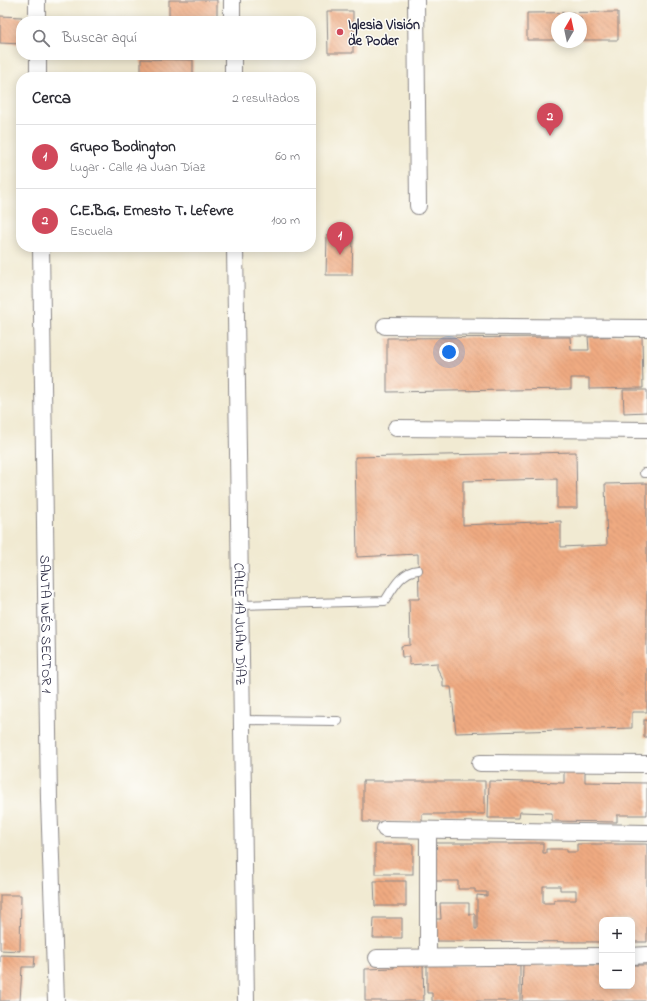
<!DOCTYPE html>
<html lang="es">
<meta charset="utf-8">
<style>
body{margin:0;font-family:"Indie Flower",sans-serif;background:#f7f7f7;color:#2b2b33}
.controls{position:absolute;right:12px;bottom:12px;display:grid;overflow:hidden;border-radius:8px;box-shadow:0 2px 10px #0003}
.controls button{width:36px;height:36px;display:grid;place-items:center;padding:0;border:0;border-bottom:1px solid #e1e1e2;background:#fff;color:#2b2b33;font:20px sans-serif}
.compass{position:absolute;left:551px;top:12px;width:36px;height:36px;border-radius:50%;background:#fff;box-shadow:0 2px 10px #0003;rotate:9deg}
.you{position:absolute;left:449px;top:352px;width:14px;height:14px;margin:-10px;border:3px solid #fff;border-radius:50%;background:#1a73e8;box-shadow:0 0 0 6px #1a73e833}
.badge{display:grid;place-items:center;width:26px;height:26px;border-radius:50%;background:#d1495b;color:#fff;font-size:13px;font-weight:700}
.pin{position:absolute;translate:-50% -33px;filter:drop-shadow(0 1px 2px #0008)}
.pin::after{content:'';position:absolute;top:21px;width:14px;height:12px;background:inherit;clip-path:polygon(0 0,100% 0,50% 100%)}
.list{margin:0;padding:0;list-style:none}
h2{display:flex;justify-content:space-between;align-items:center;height:52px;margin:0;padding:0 16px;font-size:17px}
h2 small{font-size:13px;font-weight:400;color:#7c7c81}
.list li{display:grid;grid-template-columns:26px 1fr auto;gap:12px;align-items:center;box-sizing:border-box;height:64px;padding:0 16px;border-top:1px solid #e1e1e2}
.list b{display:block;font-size:15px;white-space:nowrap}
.list p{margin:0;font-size:13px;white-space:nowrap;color:#7c7c81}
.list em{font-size:13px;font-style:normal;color:#7c7c81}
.icon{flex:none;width:22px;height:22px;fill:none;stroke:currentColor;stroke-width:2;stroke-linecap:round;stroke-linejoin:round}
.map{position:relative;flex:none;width:647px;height:1001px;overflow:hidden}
.search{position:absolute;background:#fff;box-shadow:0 2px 10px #0003;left:16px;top:16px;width:300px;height:44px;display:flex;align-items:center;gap:10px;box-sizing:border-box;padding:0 14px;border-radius:16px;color:#7c7c81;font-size:15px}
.panel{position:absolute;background:#fff;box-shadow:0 2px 10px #0003;left:16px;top:72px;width:300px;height:180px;border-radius:16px}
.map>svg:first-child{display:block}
.building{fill:url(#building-back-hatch);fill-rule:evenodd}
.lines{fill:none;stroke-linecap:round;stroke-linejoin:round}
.lane-casing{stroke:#8a8686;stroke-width:10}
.street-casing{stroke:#8a8686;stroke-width:18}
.lane{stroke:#fff;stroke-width:8}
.street{stroke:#fff;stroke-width:16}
.poi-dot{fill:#d1495b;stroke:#fdfcf7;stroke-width:1.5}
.labels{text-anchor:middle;stroke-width:3;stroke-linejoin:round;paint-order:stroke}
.poi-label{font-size:14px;font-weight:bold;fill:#22223b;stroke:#fdfcf7;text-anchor:start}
.street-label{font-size:14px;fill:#22223b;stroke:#fdfcf7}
</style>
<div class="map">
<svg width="647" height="1001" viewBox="0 0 647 1001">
<defs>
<pattern id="building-back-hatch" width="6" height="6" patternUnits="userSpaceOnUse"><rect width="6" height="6" fill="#efaa81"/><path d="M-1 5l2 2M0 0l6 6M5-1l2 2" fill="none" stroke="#cd9270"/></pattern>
</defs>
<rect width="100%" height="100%" fill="#fdfcf7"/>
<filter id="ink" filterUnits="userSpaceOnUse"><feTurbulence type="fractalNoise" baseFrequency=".025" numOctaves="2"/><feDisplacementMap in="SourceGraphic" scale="8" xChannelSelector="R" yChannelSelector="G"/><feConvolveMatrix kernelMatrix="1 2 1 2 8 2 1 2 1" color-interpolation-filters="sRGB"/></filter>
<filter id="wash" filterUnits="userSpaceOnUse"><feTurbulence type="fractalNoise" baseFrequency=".012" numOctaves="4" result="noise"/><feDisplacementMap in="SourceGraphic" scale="16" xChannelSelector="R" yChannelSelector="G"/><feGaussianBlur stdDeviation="0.9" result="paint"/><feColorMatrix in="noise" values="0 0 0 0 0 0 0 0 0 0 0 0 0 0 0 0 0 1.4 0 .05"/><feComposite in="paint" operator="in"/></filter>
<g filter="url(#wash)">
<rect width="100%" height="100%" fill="#f1ead2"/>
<g id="blocks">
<g class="building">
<rect x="169" y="0" width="48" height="21"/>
<path d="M327,11h26v42h-25z"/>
<path d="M618,12v28h-37v-22h-24v22h-30v-27z"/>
<path d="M0,16l22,1 -1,27 -21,-1z"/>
<path d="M168,55h48v3l-48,-1z"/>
<path d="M141,59l52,1v17h-52z"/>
<path d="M327,235l26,1 -1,39h-26z"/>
<path d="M642,336l1,52 -54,1v-11h-18v11l-184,3v-54l183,-1 1,13h18l-1,-13z"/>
<path d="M623,390h24v22l-23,1z"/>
<path d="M576,452l1,56h-20v-29l-94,2v44l98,-4v26l46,-2 -2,-61 42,-1v229h-15v16l-176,5 -5,-46h-8v-7l-6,-12v-5l-28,2v-8h-7l-1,-11 9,-1 -1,-46h10l-1,-45 -61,3 -2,-100z"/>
<rect x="644" y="720" width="3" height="17"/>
<path d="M564,770h21v12l62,1v32h-30v7l-65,-1v-8l-32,-1 -1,6h-31l1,-37 75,2z"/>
<path d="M363,781h122v33h-63v8h-59z"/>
<path d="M436,843h107v10h3v-4h21v3h10v-8h70v98h-15v-22h-30v22l-167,-1 -1,-22h7l-1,-16h29v11h6v15h2v-34l10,1v-4h-12v-3h-17v-8h-22zM543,886h17v4h16v10h-22v3h-11z"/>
<rect x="375" y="844" width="38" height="30"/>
<path d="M374,881h32v25h-31z"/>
<path d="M0,895h21l-1,56 -20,-1z"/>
<path d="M374,918h28v20h-29z"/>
<path d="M0,955l35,1 -1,11h-12l-2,34h-20z"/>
<path d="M523,964l79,1v21h30v-21h15v36h-125z"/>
<path d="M394,965h29l1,36h-59v-32l29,-1z"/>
<path d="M427,965h93v36h-88v-8h-5z"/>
</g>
</g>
</g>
<g filter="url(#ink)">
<use href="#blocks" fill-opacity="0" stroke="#8a8686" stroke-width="1"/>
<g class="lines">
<g class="lane-casing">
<g id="lane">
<path d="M644,473h3"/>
<path d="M240,605l145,-4c8,-13 17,-30 33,-31"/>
<path d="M241,720l97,1"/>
</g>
</g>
<g class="street-casing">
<g id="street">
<path d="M37,0v21"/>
<path d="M232,0v21"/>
<path d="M416,0l2,206"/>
<path d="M38,55v22"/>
<path d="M233,55v22"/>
<path id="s1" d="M41,247l8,553 7,201"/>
<path id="s2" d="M235,247l11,754"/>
<path d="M385,326l262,2"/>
<path d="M396,428l251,2"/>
<path d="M480,763l167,1"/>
<path d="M385,829l262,4"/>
<path d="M428,831v126"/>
<path d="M632,956l15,-1"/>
<path d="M377,958l225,-2"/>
</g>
</g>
<use href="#lane" class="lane"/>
<use href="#street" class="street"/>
</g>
</g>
<circle class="poi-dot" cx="340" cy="32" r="4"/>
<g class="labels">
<g class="poi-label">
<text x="348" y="29">Iglesia Visión<tspan x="348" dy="16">de Poder</tspan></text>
</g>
<g class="street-label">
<text dy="5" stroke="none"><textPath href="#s1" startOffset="377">SANTA INÉS SECTOR 1</textPath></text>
<text dy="5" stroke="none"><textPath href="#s2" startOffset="377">CALLE 1A JUAN DÍAZ</textPath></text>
</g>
</g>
</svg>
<div class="controls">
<button>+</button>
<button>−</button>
</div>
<svg class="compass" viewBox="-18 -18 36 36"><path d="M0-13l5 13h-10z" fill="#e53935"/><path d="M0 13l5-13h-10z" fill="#7c7c81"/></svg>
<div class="you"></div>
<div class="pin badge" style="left:340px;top:255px">1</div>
<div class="pin badge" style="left:550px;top:136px">2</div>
<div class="search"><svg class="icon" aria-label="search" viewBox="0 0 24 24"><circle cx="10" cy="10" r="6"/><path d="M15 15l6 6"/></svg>Buscar aquí</div>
<section class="panel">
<h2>Cerca<small>2 resultados</small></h2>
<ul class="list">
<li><span class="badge">1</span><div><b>Grupo Bodington</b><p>Lugar · Calle 1a Juan Díaz</p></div><em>60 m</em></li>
<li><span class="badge">2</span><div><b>C.E.B.G. Ernesto T. Lefevre</b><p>Escuela</p></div><em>100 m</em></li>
</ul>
</section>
</div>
